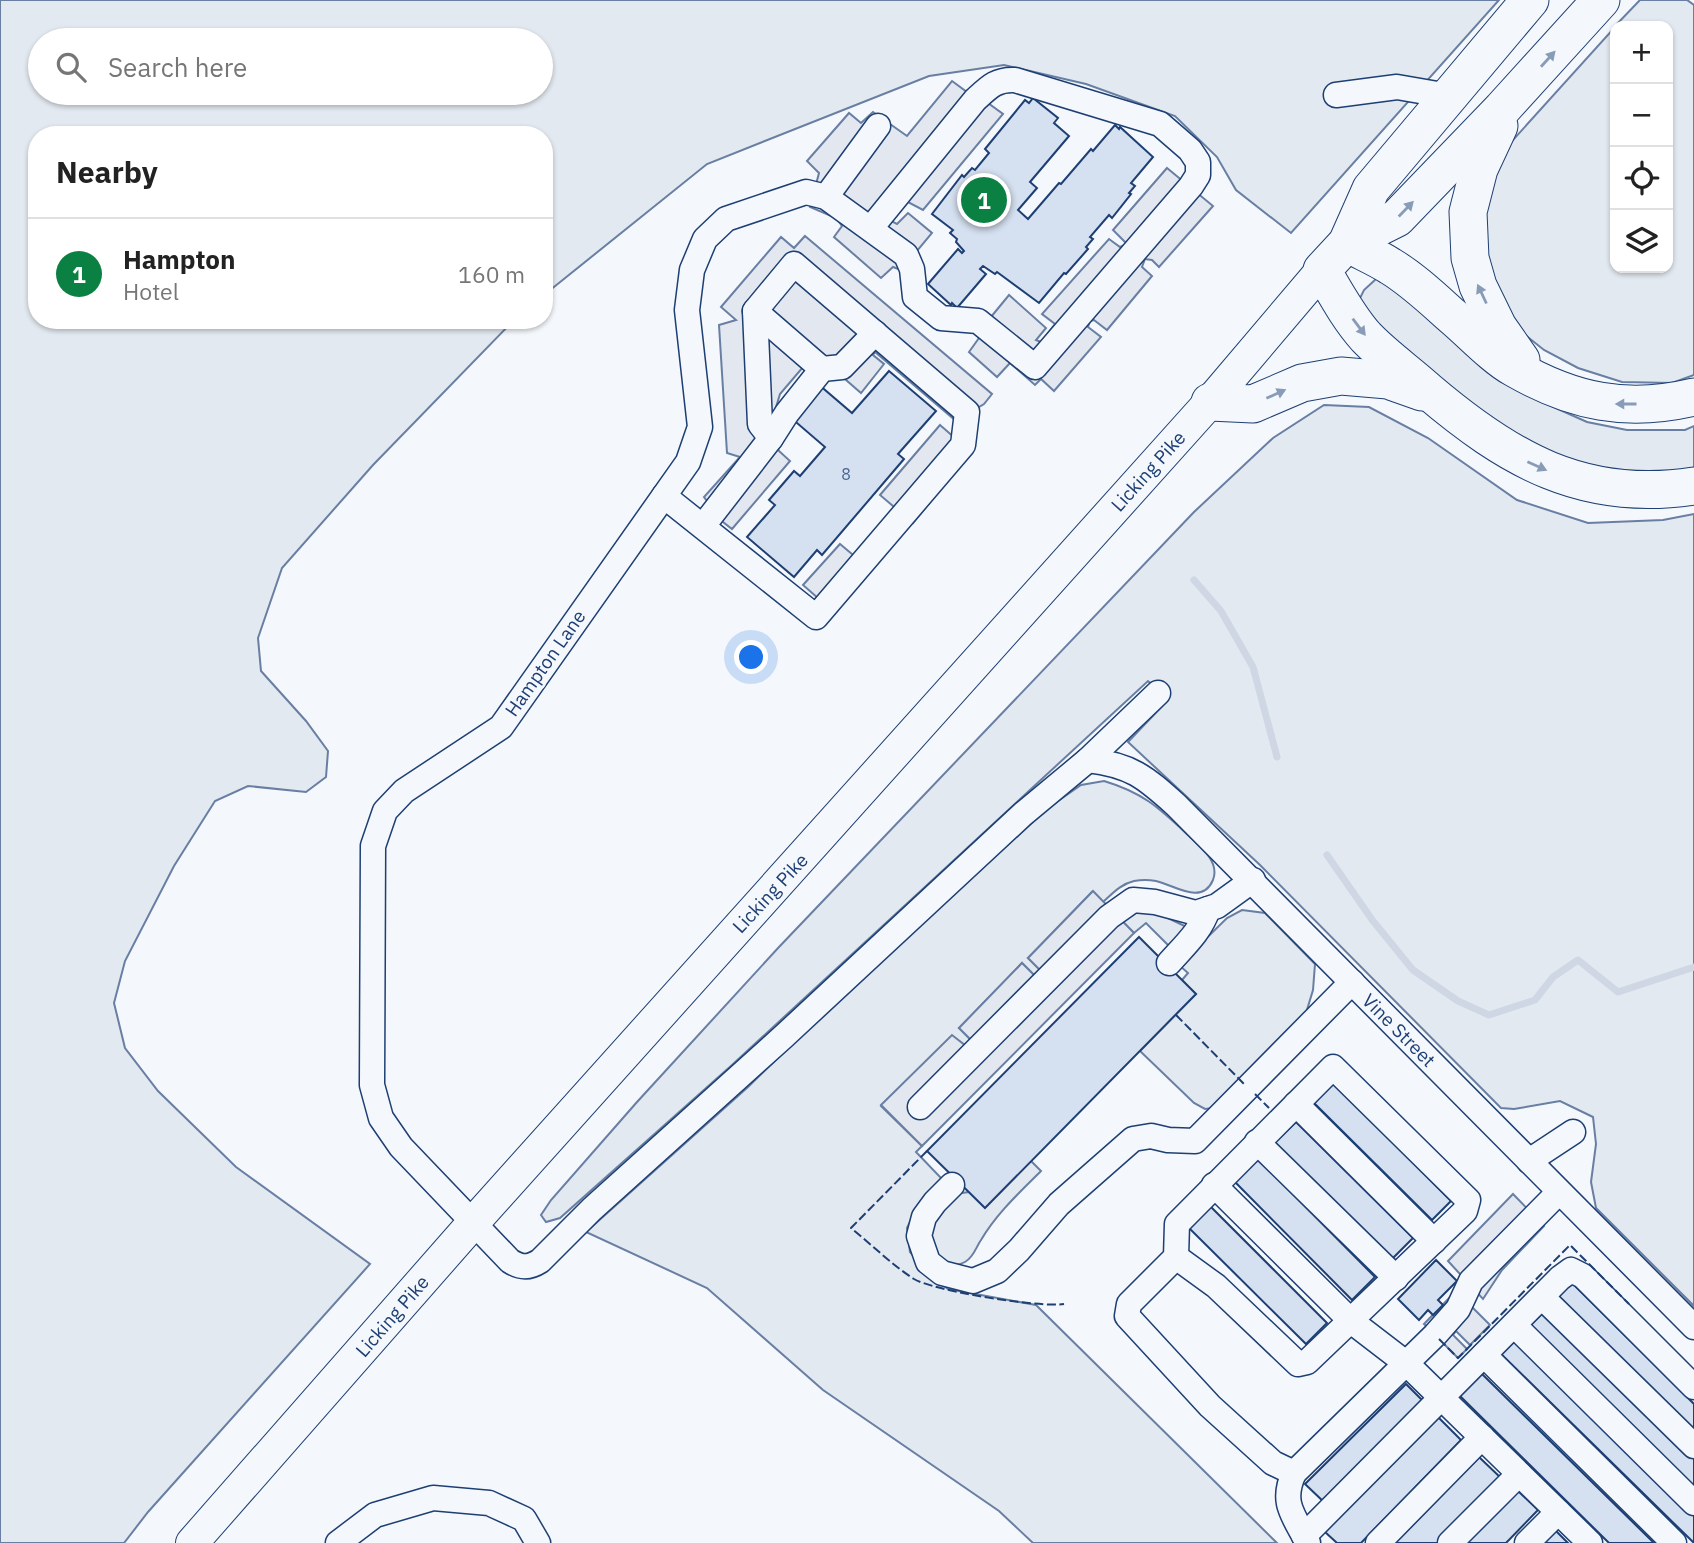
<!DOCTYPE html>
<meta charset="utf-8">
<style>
body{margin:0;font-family:"IBM Plex Sans",sans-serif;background:#f6f6f6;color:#222}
.controls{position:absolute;right:21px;top:21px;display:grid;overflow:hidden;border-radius:14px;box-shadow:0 2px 5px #0004}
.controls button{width:63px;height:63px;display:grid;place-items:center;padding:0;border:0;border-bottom:2px solid #e0e0e0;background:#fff;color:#222;font:35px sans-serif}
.you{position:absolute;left:752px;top:658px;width:24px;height:24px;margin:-18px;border:5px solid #fff;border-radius:50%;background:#1a73e8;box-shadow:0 0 0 10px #1a73e833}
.badge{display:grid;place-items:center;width:46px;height:46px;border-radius:50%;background:#0b8043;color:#fff;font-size:23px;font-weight:700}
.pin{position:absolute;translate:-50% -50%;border:4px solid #fff;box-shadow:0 2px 7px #0006}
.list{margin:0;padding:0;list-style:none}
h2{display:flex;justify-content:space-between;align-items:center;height:91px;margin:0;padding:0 28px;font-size:30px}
h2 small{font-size:23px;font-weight:400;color:#767676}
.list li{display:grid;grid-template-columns:46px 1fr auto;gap:21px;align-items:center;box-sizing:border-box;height:112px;padding:0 28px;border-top:2px solid #e0e0e0}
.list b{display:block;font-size:26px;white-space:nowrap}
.list p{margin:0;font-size:23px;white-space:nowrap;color:#767676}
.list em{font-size:23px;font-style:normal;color:#767676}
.icon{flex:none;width:38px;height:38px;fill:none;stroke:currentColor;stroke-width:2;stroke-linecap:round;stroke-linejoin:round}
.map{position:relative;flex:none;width:1694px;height:1543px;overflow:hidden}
.search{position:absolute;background:#fff;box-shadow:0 2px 5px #0004;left:28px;top:28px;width:525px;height:77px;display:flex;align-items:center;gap:18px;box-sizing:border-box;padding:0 24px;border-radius:38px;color:#767676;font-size:26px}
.panel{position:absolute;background:#fff;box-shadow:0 2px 5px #0004;left:28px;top:126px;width:525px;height:203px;border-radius:28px}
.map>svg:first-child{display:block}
.green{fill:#e3e9f0;stroke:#687fa3;stroke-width:2;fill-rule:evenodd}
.parking{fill:#e3e8f0;stroke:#687fa3;stroke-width:2}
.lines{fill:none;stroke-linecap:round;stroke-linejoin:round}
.stream{stroke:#cfd7e4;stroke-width:7}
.building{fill:#d5e0f0;stroke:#1d3f73;stroke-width:2}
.minor-casing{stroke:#1d3f73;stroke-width:27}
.major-casing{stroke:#1d3f73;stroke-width:34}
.highway-casing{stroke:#1d3f73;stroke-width:39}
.minor{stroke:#f4f7fb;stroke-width:24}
.major{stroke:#f4f7fb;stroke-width:32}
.highway{stroke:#f4f7fb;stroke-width:37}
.fence{stroke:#1d3f73;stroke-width:2;stroke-dasharray:9 3.5;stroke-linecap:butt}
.oneway{fill:#889bb7}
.labels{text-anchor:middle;stroke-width:5;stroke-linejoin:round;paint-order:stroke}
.number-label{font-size:16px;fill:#4b6792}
.street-label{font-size:19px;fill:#1d3f73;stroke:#f4f7fb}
</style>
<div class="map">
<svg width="1694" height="1543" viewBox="0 0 1694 1543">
<rect width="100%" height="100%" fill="#f4f7fb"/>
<g class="green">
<path d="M0,0h1499l-208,233 -55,-43 -19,-33 -42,-41 -89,-32 -82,-19 -75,11 -222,88 -163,131v-160h-507v185h477l-141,145 -91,103 -24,70 3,33 45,50 22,30 -2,26 -20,15 -58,-6 -33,15 -41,65 -49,95 -11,42 11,45 33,43 78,76 134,97 -222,248 -24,31h-124zM40,40h501v53h-501z"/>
<path d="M1640,0h47l7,5v370l-22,8 -50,-1 -44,-14 -34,-18 -25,-20 -38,-77 8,-72 15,-31 111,-123v241h53v-242h-53z"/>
<path d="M1389,278l120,103 31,20 47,21 40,8h58l9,-4v46l-107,-1 -54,-21 -137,-104 -37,-46 5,-10 12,-11z"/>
<path d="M1324,405l45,2 59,31 89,62 71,23 75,-3 31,-6v792l-98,-98 -5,-26 5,-38 -3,-27 -33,-16 -46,8 -13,-1 -241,-243 -132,-123 40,-42 -20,-19 -416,384 -172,153 -14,4 -5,-7 10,-15 86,-98 142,-155 415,-435 79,-74z"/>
<path d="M1104,781c40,12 55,27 85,55 12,11 31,26 24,44 -11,26 -39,5 -57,1 -6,-1 -16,-1 -22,0 -13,3 -21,12 -31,21l-11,-10 -64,66 12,12 -5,6 -13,-13 -63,65 11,11 -4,7 -14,-10 -71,70 41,40 -6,6 26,27 -27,33 -8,16 3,24 20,23 18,14 88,16 241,238h-244l-34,-32 -176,-121 -116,-102 -121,-56 162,-145 75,-73 225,-206 33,-23z"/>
<path d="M1151,910l40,19 -20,19 -25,-25 -12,10 -12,-12 12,-10z"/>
<path d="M1242,910l23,3 50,51 -2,26 -7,23 -93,95 -8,1 -11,-6 -54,-52 56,-57 -14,-14 6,-7 -9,-8 48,-47z"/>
<path d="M1031,1161l10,10c-22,22 -44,42 -60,69 -5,7 -7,17 -16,22 -22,12 -40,-18 -33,-38 3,-10 16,-21 23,-30l14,-2z"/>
</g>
<g class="parking">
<path d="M952,81l15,11 3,-2 33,24 -80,96 -15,-8 -15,17v3l4,2 11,-11 24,20 -31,37 -8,-3 -12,11 -47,-41 8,-11 -6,-8 -26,-11 9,-34 -12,-12 42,-48 12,10 12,-11 34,24z"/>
<path d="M1167,168l46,38 -54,61 -7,-7 -7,-1 -3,8 10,9 -45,54 -13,-10 -4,1 -2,6 13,10 -47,54 -13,-12 -6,6 -25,-22 -13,14 -28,-25 10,-14 -2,-4 32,-39 37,33 -10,12 5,2 14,-18 -13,-10 67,-75 11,8 7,-3 -14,-14z"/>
<path d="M805,236l187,158 -8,10 -28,17 -81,-69 -2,3 11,9 -23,29 -46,-40 -35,41 -10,33 9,24 11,10 -58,68 -9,-7 -19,-25 36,-40 -13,-4 -8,-128 17,-5 -15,-13 60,-70 13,11z"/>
<path d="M940,425l31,27 -58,71 -33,-28z"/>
<path d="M840,544l31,26 -36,43 -32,-28z"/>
<path d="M1093,891l41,42 -212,213 -41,-41 71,-70 14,11 4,-7 -11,-11 63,-65 13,13 5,-6 -12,-12z"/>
<path d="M1513,1194l31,32 -42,44 -19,29 -35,-38z"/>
<path d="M1456,1291l34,34 -20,20 -14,-14 -3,4 14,14 -9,9 -34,-34z"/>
</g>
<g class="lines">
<g class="stream">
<path d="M1194,580l27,31 32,56 24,90"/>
<path d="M1327,855l46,66 40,49 45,31 31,14 46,-15 18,-23 25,-17 40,32 76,-25"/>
</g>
</g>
<g class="building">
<path d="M1033,98l25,20 -4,5 15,13 -39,46 7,6 -19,22 10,9 31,-36 2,1 30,-35 2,2 22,-26 4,4 1,-2 33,30 -22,26 4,3 -6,7 2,1 -19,24 -3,-3 -19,22 3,2 -7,8 2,2 -22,25 -2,-1 -25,30 -42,-31 -2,2 -12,-8 -3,3 6,5 -29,34 -5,-5 -1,2 -23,-21 30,-35 4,4 2,-2 -8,-9 1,-3 -7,-6 3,-3 -21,-16 30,-39 2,2 8,-9 3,2 14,-17 -4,-4 40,-49 4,3z"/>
<path d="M889,371l47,40 -38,43 6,5 -82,96 -5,-5 -23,27 -47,-40 28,-32 -6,-5 25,-29 6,5 25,-29 -35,-30 28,-33 34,29z"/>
<path d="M1139,937l57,57 -211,214 -58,-57z"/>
<path d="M1331,1080l120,121 -19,19 -121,-120z"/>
<path d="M1296,1122l117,116 -21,21 -118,-116z"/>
<path d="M1257,1158l118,119 -23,23 -118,-119z"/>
<path d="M1210,1206l117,117 -21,21 -117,-116z"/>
<path d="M1436,1260l21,21 -19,19 5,5 -10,10 -5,-5 -9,10 -21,-21z"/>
<path d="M1570,1281l124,123v28l-139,-136z"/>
<path d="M1545,1311l149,147v33l-166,-164z"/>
<path d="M1518,1338l176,173v32l-193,-189z"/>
<path d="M1482,1374l172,169h-45l-149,-147z"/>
<path d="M1406,1384l20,20 -100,100 -21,-20z"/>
<path d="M1438,1417l23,23 -100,103h-24l-12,-11z"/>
<path d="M1479,1457l23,22 -63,64h-44z"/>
<path d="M1516,1489l22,21 -32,33h-42z"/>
<path d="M1556,1531l12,12h-24z"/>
</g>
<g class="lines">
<g class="minor-casing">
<g id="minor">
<path d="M1336,95l61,-8 52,9"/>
<path d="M826,197l52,-71"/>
<path d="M871,228l104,-128c14,-13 21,-21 40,-20l145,44 30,26 8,12v13l-7,11 -156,181 -57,-46 -37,-3 -26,-21 -3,-28 -6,-14 -80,-58 -20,-5 -80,27 -21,20 -13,31 -5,40 13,117 -12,35 -187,265 -97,64 -19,20 -12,35 -1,239 9,33 20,29 109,114c11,7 19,7 30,0l52,-52 191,-172 240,-223 65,-54 70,-67"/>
<path d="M755,311l67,58"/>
<path d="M771,438l16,-25 35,-44 20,-2 33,-34"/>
<path d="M664,496l152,121 147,-172 4,-33 -173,-148 -39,47 5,113 11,14 -68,88"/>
<path d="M1088,760c43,5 57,17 88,45l518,522"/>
<path d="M1169,963c15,-17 32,-32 39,-54"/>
<path d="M1296,1104l138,137"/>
<path d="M920,1107l189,-190 24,-17 22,2 41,11 21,-7 36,-26"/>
<path d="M1257,1142l139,136"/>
<path d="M1529,1161l44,-29"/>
<path d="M952,1185l-17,17 -11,15 -5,19 9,26 14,11 31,8 24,-10 22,-21 40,-46 74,-65 18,-3 17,4 27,1 157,-159"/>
<path d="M1214,1185l137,136 56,43 183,179"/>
<path d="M1176,1257l40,29 82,78 9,-2 158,-151 3,-11 -135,-133 -156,157 -1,33 -47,47 -2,12 83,90 63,57 21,10"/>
<path d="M1542,1297l152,149"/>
<path d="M1514,1325l180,178"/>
<path d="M1484,1355l190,188"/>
<path d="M1304,1536l256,-258 11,-8 12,6 111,111"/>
<path d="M338,1543l37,-28 58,-17 56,5 35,16 14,24"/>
<path d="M1308,1543c-14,-27 -28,-40 -14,-70l141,-138 23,-26 13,-28 88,-89"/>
<path d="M1378,1543l104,-106"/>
<path d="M1450,1543l69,-69"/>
<path d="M1527,1543l31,-31"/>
</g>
</g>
<g class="major-casing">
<path id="major" d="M192,1543l281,-320 737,-821 112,-132"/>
</g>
<g class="highway-casing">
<g id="highway">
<path d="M1530,0l-159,189 -24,54 -25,27c13,22 26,47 44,67 18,19 41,35 61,53 81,69 156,113 267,96"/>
<path d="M1499,126l-20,43 -11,43 2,46 8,28 20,41 23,33"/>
<path d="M1347,243c14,8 29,14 43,23 22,13 43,33 62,50 18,15 42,41 62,52 59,34 113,45 180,29"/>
<path d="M1347,243l50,-25 105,-109 99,-109"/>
<path d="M1210,402l43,2 49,-21 39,-7 47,4 34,12"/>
</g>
</g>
<use href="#minor" class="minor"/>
<use href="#major" class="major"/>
<use href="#highway" class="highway"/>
<g class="fence">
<path d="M1176,1015l69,70"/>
<path d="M1255,1094l14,14"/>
<path d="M927,1151l-76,77c20,16 41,37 63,51 20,12 126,29 150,25"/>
<path d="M1439,1339l19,19 112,-113 59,59"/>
</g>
</g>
<defs><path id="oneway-solid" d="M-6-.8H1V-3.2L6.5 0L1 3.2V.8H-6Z" transform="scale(1.75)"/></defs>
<g class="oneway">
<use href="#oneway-solid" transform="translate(1548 59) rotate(-48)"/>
<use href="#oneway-solid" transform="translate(1406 209) rotate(-46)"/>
<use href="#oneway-solid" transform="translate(1482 294) rotate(-115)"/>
<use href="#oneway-solid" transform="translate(1359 327) rotate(53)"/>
<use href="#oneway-solid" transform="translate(1276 394) rotate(-24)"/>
<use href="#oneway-solid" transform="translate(1626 404) rotate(180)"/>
<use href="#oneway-solid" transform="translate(1537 466) rotate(24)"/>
</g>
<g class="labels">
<g class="number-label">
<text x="846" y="480">8</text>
</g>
<g class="street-label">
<text transform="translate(1148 471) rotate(-48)" y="7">Licking Pike</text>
<text transform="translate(545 663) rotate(-55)" y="7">Hampton Lane</text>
<text transform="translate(770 893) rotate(-47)" y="7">Licking Pike</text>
<text transform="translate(1399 1030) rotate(45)" y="7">Vine Street</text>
<text transform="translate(392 1316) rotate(-49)" y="7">Licking Pike</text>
</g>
</g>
</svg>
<div class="controls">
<button>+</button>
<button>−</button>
<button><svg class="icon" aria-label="locate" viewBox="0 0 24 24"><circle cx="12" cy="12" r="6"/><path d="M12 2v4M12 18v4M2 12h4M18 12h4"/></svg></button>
<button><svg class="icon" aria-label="layers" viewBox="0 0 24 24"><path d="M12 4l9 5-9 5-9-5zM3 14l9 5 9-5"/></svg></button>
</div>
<div class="you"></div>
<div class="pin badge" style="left:984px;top:200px">1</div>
<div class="search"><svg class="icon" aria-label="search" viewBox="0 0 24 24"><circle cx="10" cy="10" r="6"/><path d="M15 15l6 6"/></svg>Search here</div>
<section class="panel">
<h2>Nearby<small></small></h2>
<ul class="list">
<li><span class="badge">1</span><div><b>Hampton</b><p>Hotel</p></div><em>160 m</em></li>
</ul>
</section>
</div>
